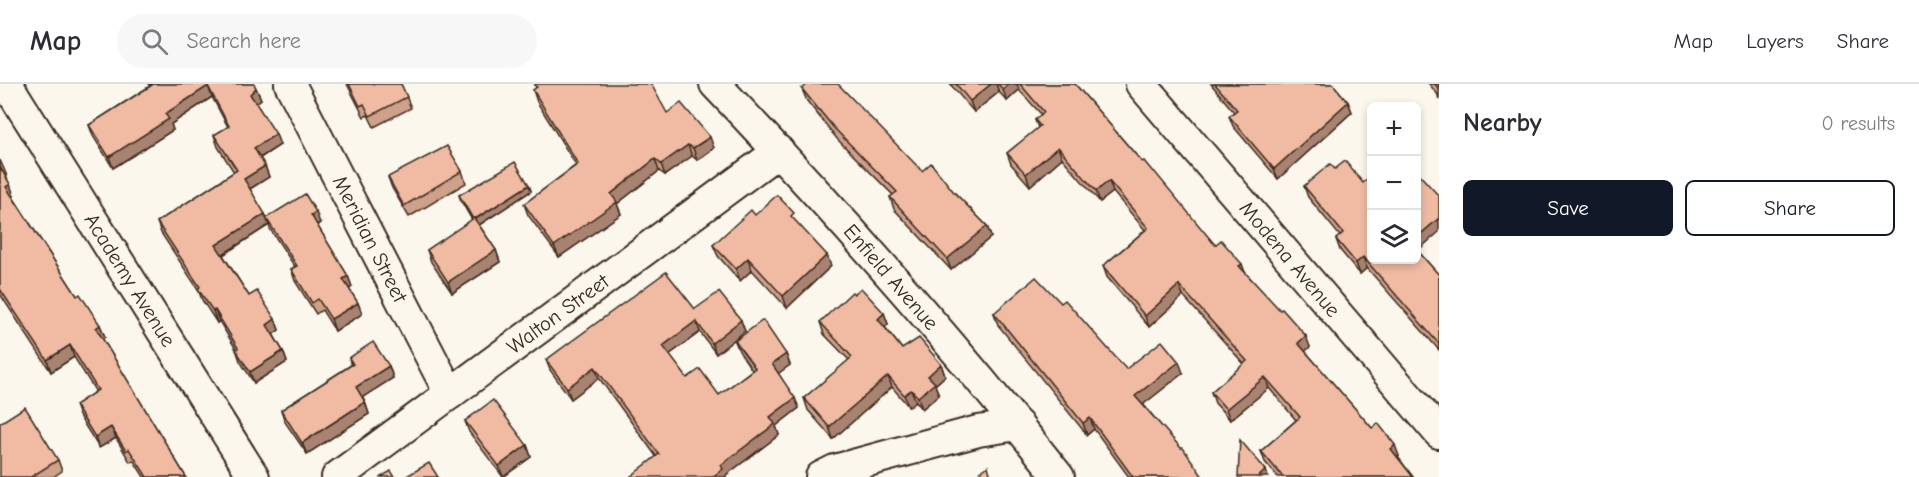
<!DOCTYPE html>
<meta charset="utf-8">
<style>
body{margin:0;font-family:"Comic Neue",sans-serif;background:#f7f7f7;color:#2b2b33}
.controls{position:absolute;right:18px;top:18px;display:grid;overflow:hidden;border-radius:9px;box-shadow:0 3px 9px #0003}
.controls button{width:54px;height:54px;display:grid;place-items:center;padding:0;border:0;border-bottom:2px solid #e1e1e2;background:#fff;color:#2b2b33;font:30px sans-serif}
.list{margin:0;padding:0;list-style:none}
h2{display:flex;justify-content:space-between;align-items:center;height:78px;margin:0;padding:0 24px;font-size:26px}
h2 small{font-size:20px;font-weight:400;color:#7c7c81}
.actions{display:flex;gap:12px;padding:18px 24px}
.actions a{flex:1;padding:14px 0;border:2px solid #111827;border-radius:9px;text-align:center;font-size:21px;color:#111827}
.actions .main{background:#111827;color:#fff}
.icon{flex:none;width:33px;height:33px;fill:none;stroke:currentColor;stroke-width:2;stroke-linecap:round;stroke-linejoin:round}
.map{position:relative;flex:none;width:1439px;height:393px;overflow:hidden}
header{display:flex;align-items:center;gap:36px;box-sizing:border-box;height:84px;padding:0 30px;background:#fff;border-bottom:2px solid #e1e1e2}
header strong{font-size:28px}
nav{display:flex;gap:33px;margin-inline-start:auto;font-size:21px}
.search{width:420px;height:54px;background:#f7f7f7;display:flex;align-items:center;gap:15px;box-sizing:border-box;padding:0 21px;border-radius:33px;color:#7c7c81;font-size:22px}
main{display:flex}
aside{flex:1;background:#fff}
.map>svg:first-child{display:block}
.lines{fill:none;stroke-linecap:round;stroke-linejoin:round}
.minor-casing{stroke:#3b2a1e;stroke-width:34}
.minor{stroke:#fbf7ec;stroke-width:30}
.wall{fill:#cea18b;stroke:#3b2a1e;stroke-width:1.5}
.shaded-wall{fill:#a88371;stroke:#3b2a1e;stroke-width:1.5}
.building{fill:#f0bba2;stroke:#3b2a1e;stroke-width:1.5}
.labels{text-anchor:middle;stroke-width:4.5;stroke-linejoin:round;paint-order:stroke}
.street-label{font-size:21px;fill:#3b2a1e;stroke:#fbf7ec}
</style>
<header>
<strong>Map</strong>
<div class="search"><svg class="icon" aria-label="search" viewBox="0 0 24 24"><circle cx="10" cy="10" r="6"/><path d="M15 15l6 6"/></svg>Search here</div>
<nav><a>Map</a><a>Layers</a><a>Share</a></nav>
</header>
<main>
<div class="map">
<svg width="1439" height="393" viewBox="0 0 1439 393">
<rect width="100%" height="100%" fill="#fbf7ec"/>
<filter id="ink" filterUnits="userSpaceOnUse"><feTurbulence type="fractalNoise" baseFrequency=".0167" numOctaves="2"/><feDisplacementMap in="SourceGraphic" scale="12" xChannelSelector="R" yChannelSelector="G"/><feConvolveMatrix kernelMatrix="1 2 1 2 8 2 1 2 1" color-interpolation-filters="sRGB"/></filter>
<g filter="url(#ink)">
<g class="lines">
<g class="minor-casing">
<g id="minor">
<path d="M7,0l247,393"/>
<path d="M290,0l160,310"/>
<path d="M715,0c120,126 236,256 344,393"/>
<path d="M1141,0l298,349"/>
<path d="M337,393l442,-326"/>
<path d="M821,393l14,-7 143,-39 40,-6"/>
</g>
</g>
<use href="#minor" class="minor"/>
</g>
<g class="wall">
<path d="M148,0h106l7,15 -5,4 24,42 -20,13 5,8 4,11 -19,12 16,28 54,6 -3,2 31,51 4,11 -3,2 9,14 4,11 -27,17 -13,-21 -6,4 -21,-33 -4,-12 4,-2 -25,-38 -1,-4 -46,30 26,41 26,23 4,11 -6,4 10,17 4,11 -33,21 -14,-22 -4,-12 -17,-28 -2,2 -15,-23 -4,-11 -37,-56 -4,-11 77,-50 -16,-25 -4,-12 14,-8 -16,-30 -41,27 2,6 -60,38 -20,-32 -4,-11 61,-39z"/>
<path d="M347,0h54l10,24 -37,19 -6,-12 -4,2z"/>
<path d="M950,0h125l67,78 73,83 31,28 64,74 -5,4 67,77 27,28 -1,1 15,20h-135l-13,-15 -4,-11 35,-31 -27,-32 -39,32 -15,-17 -4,-11 33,-28 -61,-68 -34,31 -42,-50 -4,-11 42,-36 -32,-38 -13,10 -38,-44 -32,28 -19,-22 -4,-11 31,-25 -3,-8 6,-6 -22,-24 -12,11 -8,-9 -25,20z"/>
<path d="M1211,0h122l15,18 4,10 -74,67 -45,-53 -4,-10 5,-4z"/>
<path d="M1429,0h10v16l-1,-4h1z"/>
<path d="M535,1l132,28 47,35 -17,12 -5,-4 -27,19 -6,-4 -42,33 4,10 -62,43 -31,-42 -4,-11 52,-39 -39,-63 -4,-12 3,-2z"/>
<path d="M802,5l151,102 34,35 4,11 -40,33 -57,-61 -4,-12 3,-2 -55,-55 -31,-39z"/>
<path d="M0,76l7,16h-1l8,20 -1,1 64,99 23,29 5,12 -3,1 84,139h-42l-10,-16 -4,1 -14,-24 -17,10 -20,-32 -4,-11 21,-13 -22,-35 -23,15 -51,-78z"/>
<path d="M1335,85l83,82 21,24v75l-72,-82 -7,6 -20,-24 -4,-11 4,-3 -32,-39 -4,-11z"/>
<path d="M462,87l4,12 -57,34 -17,-29 -4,-11z"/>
<path d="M529,101l2,6 -52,34 17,25 4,12 -48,31 -21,-31 -4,-12 45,-30 -11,-19 -2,-6z"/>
<path d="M755,131l76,51 -44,42 -35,-38 -12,11 -22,-25 -5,-11z"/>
<path d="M854,210l30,19 4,11 -3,3 17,22 39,15 4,12 -10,9 4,10 -17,14 -6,-8 -7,6 -17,-20 -59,52 -25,-29 -4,-12 45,-38 -25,-26 -4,-12z"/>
<path d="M695,225l50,22 -29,23 -16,-22 -31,23 18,23 32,17 33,-25 -13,-19 -4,-10 51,13 4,11 -12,8 21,35 -23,18 3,9 -53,40 -70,-19 -57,-78 -28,21 -21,-29 -4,-10z"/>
<path d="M994,229l132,56 57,4 -40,31 60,73h-74l-35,-48 -7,6 -89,-110z"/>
<path d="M349,274l40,8 4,12 -31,19 3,5 4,12 -62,40 -22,-32 -4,-12 70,-45z"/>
<path d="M465,337l62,24 4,12 -28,20 -34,-45z"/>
<path d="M58,376l4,11 -9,6h-53z"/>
</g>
<g class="shaded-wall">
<path d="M991,0h5l3,8 -25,20 -4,-11z"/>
<path d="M1009,0h8l2,6 -12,11 -4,-11z"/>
<path d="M208,2l4,11 -41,27 2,6 -60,38 -4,-11 56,-43z"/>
<path d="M256,4l5,11 -7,6 -4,-11z"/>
<path d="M1348,18l4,10 -74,67 -4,-10z"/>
<path d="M276,50l4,11 -22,14 -4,-11z"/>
<path d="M710,53l4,11 -17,12 -4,-12z"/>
<path d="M688,61l4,11 -27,19 -4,-11z"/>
<path d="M1058,63l4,11 -32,28 -4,-12z"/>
<path d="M655,75l4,12 -42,33 4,10 -62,43 -5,-11 57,-52z"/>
<path d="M265,82l4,11 -21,13 -4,-11z"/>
<path d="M1109,97l4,11 -13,10 -4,-11z"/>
<path d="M10,100l4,12 -4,2 -4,-11z"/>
<path d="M529,101l2,6 -55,36 -2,-7z"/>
<path d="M316,128l4,11 -5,3 -4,-11z"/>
<path d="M265,130l4,11 -49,31 -4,-11z"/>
<path d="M1439,134v14l-23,20v-14z"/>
<path d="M987,142l4,11 -40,33 -4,-11z"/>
<path d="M496,166l4,12 -48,31 -4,-11z"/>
<path d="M827,171l4,11 -44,42 -4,-12z"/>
<path d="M1363,173l4,11 -7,6 -4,-11z"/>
<path d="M748,174l4,12 -12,11 -4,-12z"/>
<path d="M1242,180l4,11 -7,-9z"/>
<path d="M348,192l4,11 -5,3 -4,-11z"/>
<path d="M1179,201l4,11 -34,31 -4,-11z"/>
<path d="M358,219l4,11 -27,17 -4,-12z"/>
<path d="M215,226l4,11 -2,2 -4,-12z"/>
<path d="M884,229l4,11 -6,6 -4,-11z"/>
<path d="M275,235l4,11 -8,6 -4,-11z"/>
<path d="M741,236l4,11 -29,23 -4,-11z"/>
<path d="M696,237l4,11 -34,25 -3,-11z"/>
<path d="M100,241l5,12 -5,3 -4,-12z"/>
<path d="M1306,252l4,11 -8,7 -4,-11z"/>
<path d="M70,261l4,12 -23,15 -4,-12z"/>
<path d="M283,267l4,11 -33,21 -4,-11z"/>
<path d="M786,270l4,11 -14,10 -4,-11z"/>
<path d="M1179,278l4,11 -43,34 -5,-11z"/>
<path d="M941,280l4,12 -10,9 4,10 -17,14 -4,-12 10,-21z"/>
<path d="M389,282l4,12 -33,21 -4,-12z"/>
<path d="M595,283l4,11 -28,21 -4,-11z"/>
<path d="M888,292l4,11 -59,52 -4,-12z"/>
<path d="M1265,293l4,11 -39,32 -4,-11z"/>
<path d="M911,306l5,11 -7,6 -5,-12z"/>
<path d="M795,314l4,10 -23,18 3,9 -53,40v2h-14l9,-12 49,-48z"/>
<path d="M365,318l4,12 -62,40 -5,-11z"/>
<path d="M1090,334l4,11 -7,6 -4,-12z"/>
<path d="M111,343l5,11 -17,10 -4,-11z"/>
<path d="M527,361l4,12 -28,20 -4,-11z"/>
<path d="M1395,361l4,11 -4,4 -4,-11z"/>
<path d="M1266,386l2,7h-10z"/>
</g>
<g class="building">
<path d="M151,0h103l2,4 -6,6 26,40 -22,14 11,18 -21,13 21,35 -49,31 33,51 8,-5 18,28 -8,6 16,26 -33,21 -14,-22 2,-2 -23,-38 -2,1 -15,-22 2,-2 -43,-65 80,-52 -23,-35 15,-9 -21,-40 -43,28 4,5 -60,38 -20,-32 63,-40z"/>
<path d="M349,0h52l6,13 -37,19 -6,-12 -4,2z"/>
<path d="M537,0h114l16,29 14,-10 29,34 -17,11 -5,-3 -27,19 -6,-5 -44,35 6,8 -63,44 -30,-42 54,-40 -45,-74 4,-3 -2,-2z"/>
<path d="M808,0h30l84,87 9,-8 22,28 34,35 -40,33 -57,-62 7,-5 -63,-64 -32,-39z"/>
<path d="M956,0h35l-21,17z"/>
<path d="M998,0h11l-6,6z"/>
<path d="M1020,0h55l67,78 2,-1 9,11 1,-1 61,74 6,-5 21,24 -3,2 41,44 2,-1 24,27 -8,7 74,85 6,-5 17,22 -4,4 22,28h-130l-22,-26 39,-34 -35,-40 -39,32 -15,-17 36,-31 -68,-76 -34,31 -42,-50 45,-38 -39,-47 -13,10 -38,-44 -32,27 -19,-21 33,-27 -5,-6 9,-8z"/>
<path d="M1215,0h118l15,18 -74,67 -45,-53 8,-6z"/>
<path d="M1435,0h4v5z"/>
<path d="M447,62l15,25 -58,35 -16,-29z"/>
<path d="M1345,77l18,22 8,-8v85h45v-11l23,26v69l-76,-87 -7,6 -20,-24 7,-6 -39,-47 26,-22 5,5z"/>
<path d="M515,78l14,23 -54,34 -1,-1 -1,1 -14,-24z"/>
<path d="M0,83l10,17 -4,3 71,109 3,-2 20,31 -4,3 90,149h-39l-18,-28 -3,2 -15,-24 -16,10 -20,-32 23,-15 -28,-45 -23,15 -47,-71z"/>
<path d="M1416,87l23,25v22l-23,20z"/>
<path d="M305,110l11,18 -5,3 37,61 -5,3 15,24 -27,16 -13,-20 -6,4 -21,-34 6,-3 -31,-48z"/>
<path d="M777,111l17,18 -3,3 36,39 -44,41 -35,-38 -12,11 -23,-24 38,-35 4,5z"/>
<path d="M474,134l22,32 -48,32 -21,-32z"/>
<path d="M666,188l29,37 24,-17 22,28 -29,23 -16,-22 -33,25 24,32 13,-9 19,26 36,-27 -20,-27 28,-21 23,34 -14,10 23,34 -25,19 5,7 -54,41 2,4 -11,8h-82l29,-23 -64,-87 -28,21 -21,-28z"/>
<path d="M1036,193l25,26 4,-3 61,69 36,-28 17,21 -44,34 46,52h2l20,29h-70l-43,-59 -7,5 -89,-110z"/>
<path d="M861,204l23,25 -6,6 24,30 17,-11 22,26 -13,12 7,7 -17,14 -7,-7 -7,5 -16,-19 -59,51 -25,-29 48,-41 -32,-35 32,-30 2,2z"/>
<path d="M373,258l16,24 -33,21 9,15 -63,41 -21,-33 72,-46 -4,-6z"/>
<path d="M493,316l34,45 -28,21 -34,-45z"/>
<path d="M25,323l33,53 -27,17h-31v-54z"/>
<path d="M1240,356l26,30 -8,7h-20z"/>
<path d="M429,379l9,14h-33z"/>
<path d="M988,382l3,11h-17z"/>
<path d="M391,387l4,6h-14z"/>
</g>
</g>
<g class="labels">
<g class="street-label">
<text transform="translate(370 155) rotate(63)" y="7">Meridian Street</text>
<text transform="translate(1290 175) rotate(50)" y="7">Modena Avenue</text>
<text transform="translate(891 193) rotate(49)" y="7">Enfield Avenue</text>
<text transform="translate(130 196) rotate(58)" y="7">Academy Avenue</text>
<text transform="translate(558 230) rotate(-36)" y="7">Walton Street</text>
</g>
</g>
</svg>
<div class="controls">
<button>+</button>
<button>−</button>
<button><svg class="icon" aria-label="layers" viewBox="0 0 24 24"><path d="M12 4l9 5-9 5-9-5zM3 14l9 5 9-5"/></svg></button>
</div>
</div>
<aside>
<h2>Nearby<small>0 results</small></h2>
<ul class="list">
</ul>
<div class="actions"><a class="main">Save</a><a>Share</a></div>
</aside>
</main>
